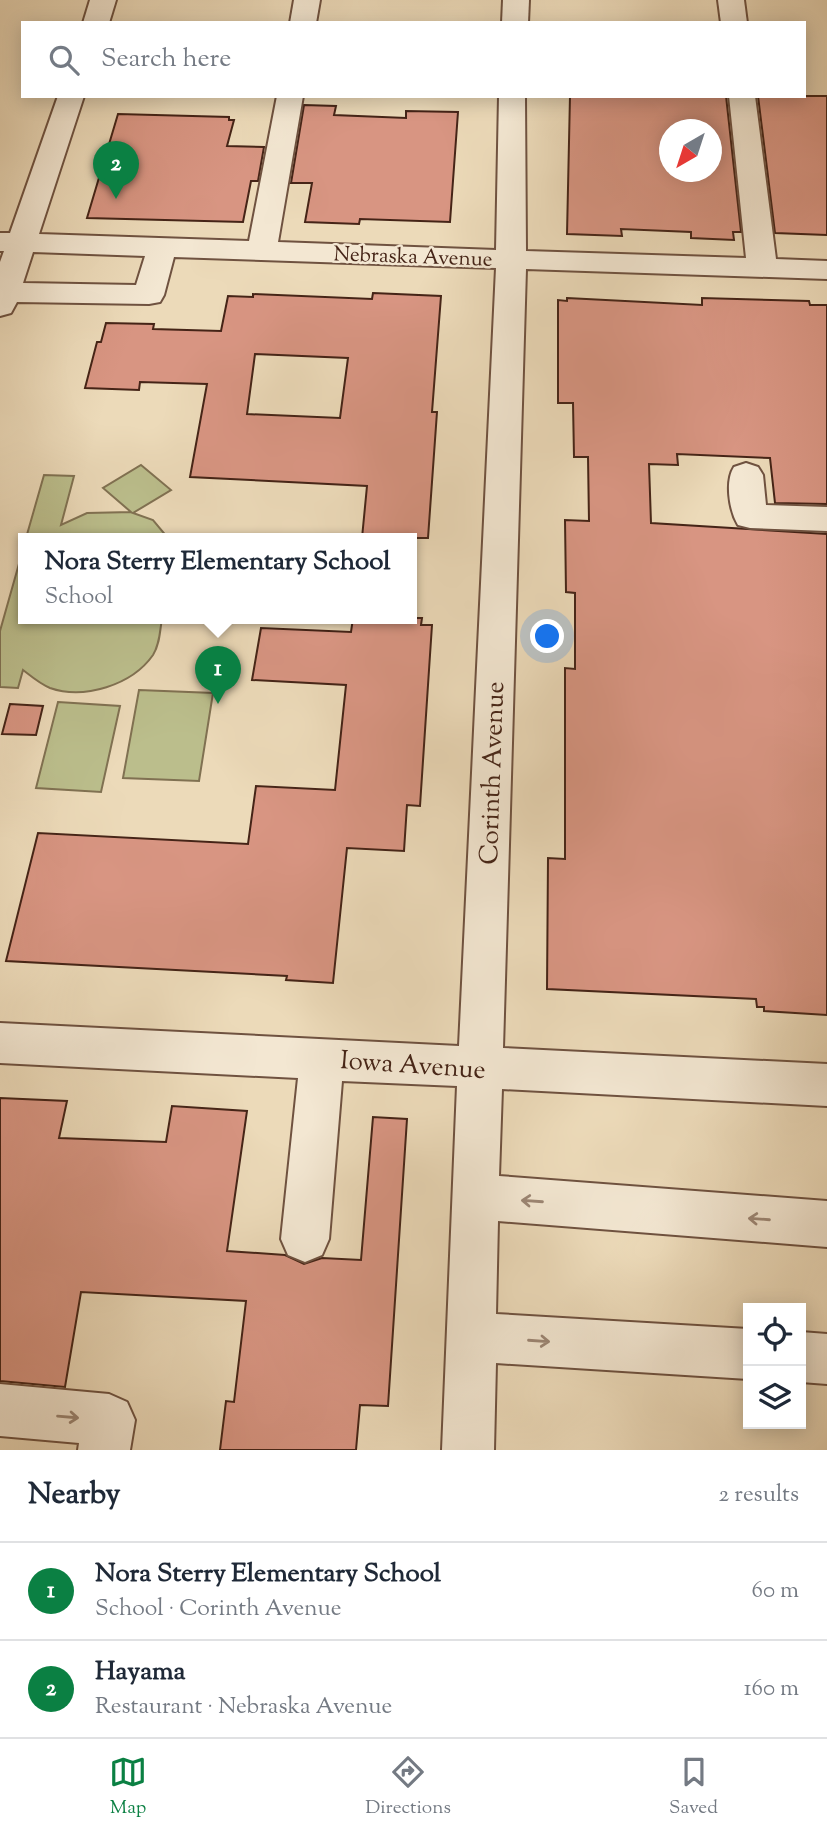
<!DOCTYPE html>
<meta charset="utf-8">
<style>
body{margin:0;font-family:"Sorts Mill Goudy",serif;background:#f6f6f7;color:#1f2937}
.controls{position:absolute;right:21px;bottom:21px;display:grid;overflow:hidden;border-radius:0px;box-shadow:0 4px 18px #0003}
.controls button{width:63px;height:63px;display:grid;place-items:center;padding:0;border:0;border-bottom:2px solid #e0e1e3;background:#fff;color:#1f2937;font:35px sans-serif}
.compass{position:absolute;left:659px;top:119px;width:63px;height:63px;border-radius:50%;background:#fff;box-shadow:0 4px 18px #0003;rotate:219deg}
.you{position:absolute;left:548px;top:637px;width:24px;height:24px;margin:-18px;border:5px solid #fff;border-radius:50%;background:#1a73e8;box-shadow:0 0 0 10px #1a73e833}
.badge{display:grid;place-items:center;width:46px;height:46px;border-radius:50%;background:#0b8043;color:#fff;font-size:23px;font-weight:700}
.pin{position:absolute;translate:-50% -58px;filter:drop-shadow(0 2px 4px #0008)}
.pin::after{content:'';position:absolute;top:37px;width:24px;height:21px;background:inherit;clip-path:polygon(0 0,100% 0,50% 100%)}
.popup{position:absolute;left:18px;top:533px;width:399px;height:91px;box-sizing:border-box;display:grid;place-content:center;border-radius:0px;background:#fff;filter:drop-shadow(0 2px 5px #0005);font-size:23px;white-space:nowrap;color:#747a83}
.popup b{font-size:26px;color:#1f2937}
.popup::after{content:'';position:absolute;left:50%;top:100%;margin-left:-14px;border:14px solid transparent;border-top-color:#fff}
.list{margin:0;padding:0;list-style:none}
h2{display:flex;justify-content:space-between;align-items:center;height:91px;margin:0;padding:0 28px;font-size:30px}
h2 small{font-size:23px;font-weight:400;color:#747a83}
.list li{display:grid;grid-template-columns:46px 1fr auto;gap:21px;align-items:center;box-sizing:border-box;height:98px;padding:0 28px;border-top:2px solid #e0e1e3}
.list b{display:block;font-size:26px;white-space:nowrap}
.list p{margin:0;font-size:23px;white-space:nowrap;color:#747a83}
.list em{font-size:23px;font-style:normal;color:#747a83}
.icon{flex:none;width:38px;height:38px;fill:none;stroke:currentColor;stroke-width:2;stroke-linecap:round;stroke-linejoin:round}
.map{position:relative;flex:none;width:827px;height:1450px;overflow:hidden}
.search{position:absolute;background:#fff;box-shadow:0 4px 18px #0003;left:21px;right:21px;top:21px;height:77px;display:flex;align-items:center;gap:18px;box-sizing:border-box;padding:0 24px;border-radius:0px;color:#747a83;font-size:26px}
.sheet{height:287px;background:#fff}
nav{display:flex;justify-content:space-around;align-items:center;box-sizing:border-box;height:98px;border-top:2px solid #e0e1e3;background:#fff;font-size:19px;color:#747a83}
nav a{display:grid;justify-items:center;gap:4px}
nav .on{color:#0b8043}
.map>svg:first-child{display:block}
.green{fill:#bbbe8c;stroke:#807152;stroke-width:2}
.building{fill:#d89582;stroke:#452417;stroke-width:2;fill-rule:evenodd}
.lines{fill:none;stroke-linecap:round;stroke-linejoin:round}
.minor-casing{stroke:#6f5240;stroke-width:4}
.minor{fill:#f3e7d2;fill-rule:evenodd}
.oneway{stroke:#9c8674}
.labels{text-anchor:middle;stroke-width:5;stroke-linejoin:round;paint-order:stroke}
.far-street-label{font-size:21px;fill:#452417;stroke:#f3e7d2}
.street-label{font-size:26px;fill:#452417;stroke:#f3e7d2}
</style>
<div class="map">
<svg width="827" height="1450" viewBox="0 0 827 1450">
<rect width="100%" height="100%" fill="#ecdab9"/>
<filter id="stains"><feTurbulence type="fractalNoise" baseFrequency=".00286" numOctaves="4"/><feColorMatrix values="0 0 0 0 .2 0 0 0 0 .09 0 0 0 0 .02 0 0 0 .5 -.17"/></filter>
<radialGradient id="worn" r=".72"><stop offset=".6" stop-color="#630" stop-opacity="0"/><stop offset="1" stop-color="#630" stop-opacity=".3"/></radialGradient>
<g class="green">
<path d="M141,465l30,25 -38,23 20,7 15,18h-142l18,-63 30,1 -13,49 26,-12 44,-1 -28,-24z"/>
<path d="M24,546v72h138c-2,12 -2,26 -9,37 -21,30 -69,45 -103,33 -10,-4 -18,-11 -27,-18l-5,18 -18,-1v-56z"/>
<path d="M139,690l74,3 -14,88 -76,-3z"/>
<path d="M58,702l62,4 -19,86 -65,-4z"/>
</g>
<g class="building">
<path d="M570,96h156l15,136h-8l1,8 -43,-2v-6l-70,-3 1,7 -55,-2zM669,130h42v42h-42z"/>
<path d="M758,96h69v139l-52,-2z"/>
<path d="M304,105l32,1 -2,9 72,3v-7l52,1 -8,110 -90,-3 -1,5 -54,-2 7,-39h-21z"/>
<path d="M118,114l111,3v3h5l-7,26 37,1 -6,34h-7l-8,41 -156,-4z"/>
<path d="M373,293l68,3 -9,116h5l-9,126h-66l5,-52 -177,-9 17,-93 -67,-2 -1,8 -54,-2 12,-46h4l5,-19 48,1 -1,5 68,2 7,-35 25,1v-3l119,5zM255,354l93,4 -8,60 -93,-4z"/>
<path d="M567,298l135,7v-7l107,3 1,4h17v199l-52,-1 -5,-45 -93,-4 1,11 -29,-1 2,59 176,11v481l-63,-4v-4h-7l-1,-8 -209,-10 1,-131 17,1v-191l10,1v-76l-9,-1 -1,-72 24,1 -1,-64h-14l-1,-54h-15v-103l9,1z"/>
<path d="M353,618h69l-1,7h11l-3,45 -9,136 -13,-1 -3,46 -57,-3 -14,135 -47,-3 1,-4 -281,-15 32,-128 210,11 8,-58 79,4 11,-105 -94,-5 9,-52 90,4z"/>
<path d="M10,704l33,2 -7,29 -34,-1z"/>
<path d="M0,1098l67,3 -8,37 107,4 6,-36 75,5 -20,140 58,4 19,9 18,-6 39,2 12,-143 34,2 -19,287 -28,-1 -4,45h-136l6,-49 8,1 12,-101 -165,-9 -16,95 -65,-6z"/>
</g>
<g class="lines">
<g class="minor-casing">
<g id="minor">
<path d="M90,0h26l-7,23h-26z"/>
<path d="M294,0h26l-4,23h-26z"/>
<path d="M503,0h26l-1,23h-26z"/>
<path d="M718,0h26l3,23h-26z"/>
<path d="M58,96h26l-45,138 210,7 28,-145h26l-25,146 218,8 3,-154h26l1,155 220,7 -17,-162h26l21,163 51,2v18l-301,-10 -23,779 324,16v42l-325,-17 -3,87 328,25v46l-329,-26 -2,93 252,15v50l-252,-16 -2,87h-52l15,-364 -115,-5 -13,158 -7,16 -17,7 -17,-7 -7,-16 17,-161 -298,-15v-40l459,23 37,-778 -322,-11 -10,38 -4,7 -11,2 -132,-2 -6,11 -11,3v-54l4,-11h-4v-18h10zM33,252l112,4 -9,29 -113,-2z"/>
<path d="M746,463l12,4 5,8 3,30 61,2v24l-77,-3 -12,-3c-9,-15 -13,-44 -4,-58z"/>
<path d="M801,1332l26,2v50l-26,-2z"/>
<path d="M0,1384l109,10 18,8 8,18 -5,30h-52l1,-7 -79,-7z"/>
</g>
</g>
<use href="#minor" class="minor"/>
</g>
<defs><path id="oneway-shaft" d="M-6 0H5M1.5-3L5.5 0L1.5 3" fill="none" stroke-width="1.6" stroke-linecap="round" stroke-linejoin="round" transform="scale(1.75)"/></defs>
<g class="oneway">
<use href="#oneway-shaft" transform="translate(532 1201) rotate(-176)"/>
<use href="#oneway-shaft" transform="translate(759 1219) rotate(-176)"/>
<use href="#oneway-shaft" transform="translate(539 1341) rotate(4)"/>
<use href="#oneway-shaft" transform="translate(68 1417) rotate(5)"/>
</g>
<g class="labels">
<g class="far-street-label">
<text transform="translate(413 256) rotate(2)" y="7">Nebraska Avenue</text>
</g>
<g class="street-label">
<text transform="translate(491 773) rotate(-88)" y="9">Corinth Avenue</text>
<text transform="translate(413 1064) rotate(4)" y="9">Iowa Avenue</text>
</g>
</g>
<rect width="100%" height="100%" filter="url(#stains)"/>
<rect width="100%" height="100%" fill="url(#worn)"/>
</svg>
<div class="controls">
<button><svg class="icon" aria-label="locate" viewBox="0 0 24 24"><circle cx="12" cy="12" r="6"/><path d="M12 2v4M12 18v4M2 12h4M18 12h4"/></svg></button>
<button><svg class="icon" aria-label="layers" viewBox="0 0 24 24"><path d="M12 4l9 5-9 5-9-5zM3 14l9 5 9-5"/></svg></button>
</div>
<svg class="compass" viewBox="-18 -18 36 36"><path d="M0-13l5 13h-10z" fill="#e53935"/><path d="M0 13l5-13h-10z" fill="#747a83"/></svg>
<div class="you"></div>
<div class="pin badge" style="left:218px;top:704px">1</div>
<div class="popup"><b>Nora Sterry Elementary School</b>School</div>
<div class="pin badge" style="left:116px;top:199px">2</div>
<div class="search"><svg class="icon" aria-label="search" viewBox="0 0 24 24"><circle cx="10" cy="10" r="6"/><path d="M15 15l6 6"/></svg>Search here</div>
</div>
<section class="sheet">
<h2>Nearby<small>2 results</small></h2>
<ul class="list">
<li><span class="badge">1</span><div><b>Nora Sterry Elementary School</b><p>School · Corinth Avenue</p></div><em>60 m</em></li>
<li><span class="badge">2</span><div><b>Hayama</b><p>Restaurant · Nebraska Avenue</p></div><em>160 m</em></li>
</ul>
</section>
<nav>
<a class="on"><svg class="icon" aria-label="map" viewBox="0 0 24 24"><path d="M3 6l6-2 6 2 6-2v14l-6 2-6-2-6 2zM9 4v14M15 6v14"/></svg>Map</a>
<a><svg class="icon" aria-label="directions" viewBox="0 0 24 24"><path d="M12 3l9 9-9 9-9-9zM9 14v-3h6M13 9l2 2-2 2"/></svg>Directions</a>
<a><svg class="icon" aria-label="saved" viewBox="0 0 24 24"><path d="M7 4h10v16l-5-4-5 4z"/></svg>Saved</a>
</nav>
